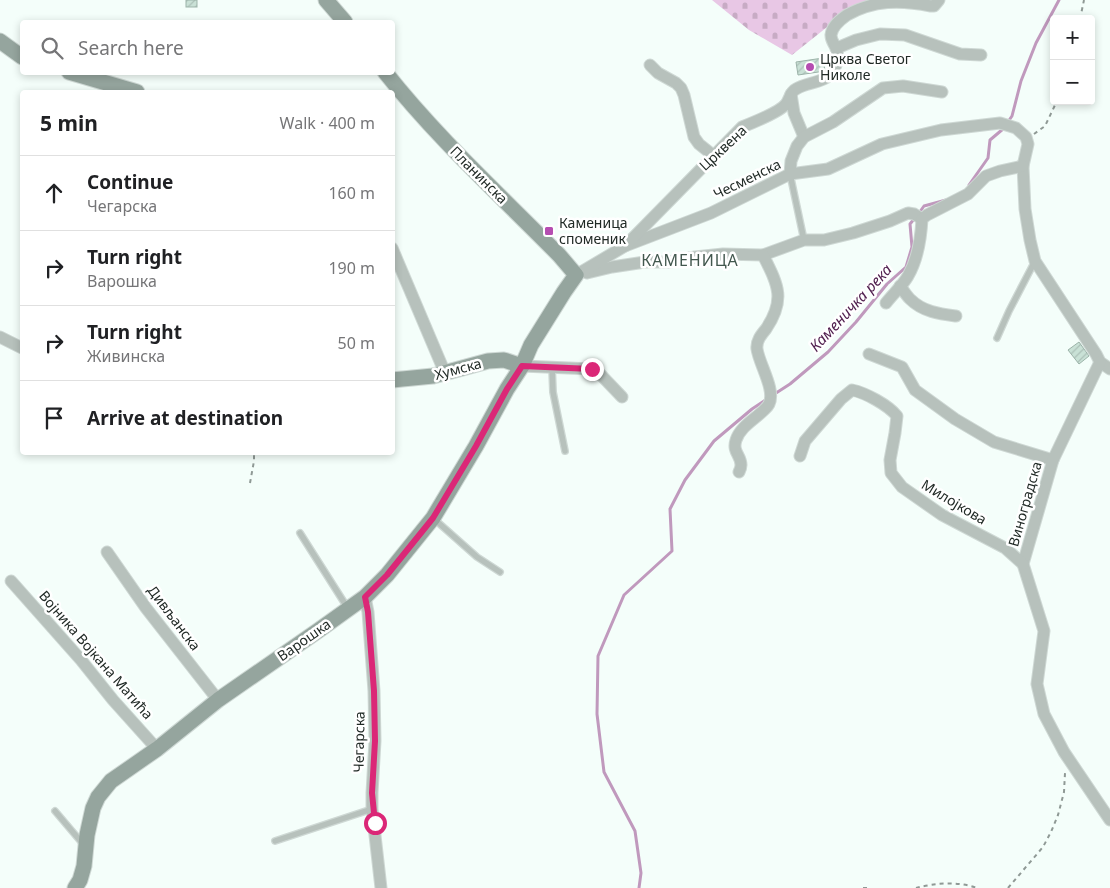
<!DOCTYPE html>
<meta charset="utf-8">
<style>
body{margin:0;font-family:"Noto Sans",sans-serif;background:#f2f2f2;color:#202124}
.controls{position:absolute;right:15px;top:15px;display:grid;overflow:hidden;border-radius:5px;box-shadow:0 2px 8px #0003}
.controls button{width:45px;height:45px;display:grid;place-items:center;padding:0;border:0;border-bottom:1px solid #e0e0e0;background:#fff;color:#202124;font:25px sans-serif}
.stop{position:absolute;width:15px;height:15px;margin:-11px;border:4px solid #db2777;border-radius:50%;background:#fff}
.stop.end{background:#db2777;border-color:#fff;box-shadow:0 1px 5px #0008}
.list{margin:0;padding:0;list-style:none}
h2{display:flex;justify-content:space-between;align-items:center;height:65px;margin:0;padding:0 20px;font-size:21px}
h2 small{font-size:16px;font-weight:400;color:#757577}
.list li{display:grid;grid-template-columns:32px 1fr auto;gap:15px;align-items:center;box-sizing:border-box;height:75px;padding:0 20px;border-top:1px solid #e0e0e0}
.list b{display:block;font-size:19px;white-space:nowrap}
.list p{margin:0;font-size:16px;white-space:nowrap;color:#757577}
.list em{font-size:16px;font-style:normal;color:#757577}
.icon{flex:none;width:28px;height:28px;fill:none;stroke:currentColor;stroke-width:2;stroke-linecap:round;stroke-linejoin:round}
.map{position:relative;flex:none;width:1110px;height:888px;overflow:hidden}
.search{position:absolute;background:#fff;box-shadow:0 2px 8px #0003;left:20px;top:20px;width:375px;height:55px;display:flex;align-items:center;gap:12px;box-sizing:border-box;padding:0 18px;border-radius:5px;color:#757577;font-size:19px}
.panel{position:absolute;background:#fff;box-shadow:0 2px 8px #0003;left:20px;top:90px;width:375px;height:365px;border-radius:5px}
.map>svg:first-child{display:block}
.cemetery{fill:url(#cemetery-stones)}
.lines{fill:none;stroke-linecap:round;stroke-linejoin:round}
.stream{stroke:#c099bd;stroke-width:3}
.building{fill:url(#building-hatch);stroke:#9cb3a9}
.lane-casing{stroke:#ced8d4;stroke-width:8}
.street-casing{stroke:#ced8d4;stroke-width:13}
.secondary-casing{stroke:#ced8d4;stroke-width:17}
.path{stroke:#8f9995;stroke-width:2;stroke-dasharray:4 4;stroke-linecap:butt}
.lane{stroke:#b7c1bc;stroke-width:5.5}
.street{stroke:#b7c1bc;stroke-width:11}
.secondary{stroke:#95a59e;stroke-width:15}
.route{stroke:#db2777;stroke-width:6}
.poi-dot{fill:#b54db1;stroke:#fff;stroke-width:2}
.labels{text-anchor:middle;stroke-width:5;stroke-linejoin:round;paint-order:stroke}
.poi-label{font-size:14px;fill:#212a26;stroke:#fff;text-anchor:start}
.street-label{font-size:14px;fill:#212a26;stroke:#fff}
.water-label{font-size:15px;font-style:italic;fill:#522150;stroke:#fff}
.quarter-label{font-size:16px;letter-spacing:1px;fill:#43584f;stroke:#fff}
</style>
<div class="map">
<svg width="1110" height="888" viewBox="0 0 1110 888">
<defs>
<pattern id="cemetery-stones" width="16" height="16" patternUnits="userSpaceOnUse" patternTransform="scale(1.25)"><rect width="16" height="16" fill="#e8c7e5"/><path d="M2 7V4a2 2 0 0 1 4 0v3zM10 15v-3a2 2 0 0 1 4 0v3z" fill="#c7abc4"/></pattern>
<pattern id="building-hatch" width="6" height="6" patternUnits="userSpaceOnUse" patternTransform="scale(1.25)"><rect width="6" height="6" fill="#c9e1d6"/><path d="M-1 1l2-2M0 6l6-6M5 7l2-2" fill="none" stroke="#acc1b8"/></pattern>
</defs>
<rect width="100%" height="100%" fill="#f4fefa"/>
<path class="cemetery" d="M712,0h157l-28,16 -49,39 -43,-25z"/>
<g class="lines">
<g class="stream">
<path d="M969,185l19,-27 2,-18 13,-11 9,-13 9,-35 15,-38 23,-43"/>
<path d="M919,213l5,-7 22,-6"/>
<path d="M773,395l17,-11 38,-32 28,-30 31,-38 19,-17 6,-20 -2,-23 4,-5"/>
<path d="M639,888l2,-15 -6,-42 -31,-59 -7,-58 1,-58 26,-61 48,-44 -2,-42 15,-29 29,-39 38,-32 15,-10"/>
</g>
</g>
<g class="building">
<rect x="186" y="0" width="11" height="7"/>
<path d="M823,58l2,13 -27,4 -2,-13z"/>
<path d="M1079,342l10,14 -10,8 -11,-14z"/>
</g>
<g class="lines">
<g class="lane-casing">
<g id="lane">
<path d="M790,174l14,66"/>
<path d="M997,338l12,-27 26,-50"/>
<path d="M552,367l1,25 12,59"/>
<path d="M433,518l44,39 23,15"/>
<path d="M300,533l47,74"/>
<path d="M55,811l28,33"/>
<path d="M275,841l97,-32"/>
</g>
</g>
<g class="street-casing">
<g id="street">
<path d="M837,48l19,-8 24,-6 25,1 55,19 21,1"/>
<path d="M650,65l8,8 18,10 5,5 3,7 10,42 5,7 15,12"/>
<path d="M791,94l3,19 10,24"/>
<path d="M790,174l1,-13 6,-15 7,-9 29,-15 50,-34 20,-2 39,6"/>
<path d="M625,246l86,-33 79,-39 38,-5 54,-25 59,-14 59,-7 16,5 10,9 2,7 -5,22 2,43 5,31 5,21 61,93 4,8 10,7"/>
<path d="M392,248l53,125"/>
<path d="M587,273l25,-6 33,-5h24l26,-5 28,-3 40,1 41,-15h20l29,-7 37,-12 18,-8 6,1 8,5"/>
<path d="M576,275l49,-29 117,-119c10,-4 38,-15 44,-23 4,-5 4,-12 10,-15 11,-7 30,-6 37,-18 5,-7 6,-18 2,-25 -2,-4 -4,-6 -4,-11 1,-9 9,-15 16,-20 27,-15 53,-15 84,-9h3l5,-6"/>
<path d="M900,286c3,4 6,9 10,13 13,13 30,15 46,17"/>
<path d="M886,303c7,-9 17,-18 22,-27 10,-17 13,-39 14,-57l5,-4 41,-21 18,-18 14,-5 23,-5"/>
<path d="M0,337l22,11"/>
<path d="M869,354l33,13 13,23 40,29 39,23 59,18"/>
<path d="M1100,362l-47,98 -30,104 21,67 -7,53 7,30 20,38 46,68"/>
<path d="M522,366l70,3 8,5 22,23"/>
<path d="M800,456l5,-15 36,-42 11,-9c14,3 36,15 45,26l-2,17 -5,27 1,13 11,14 40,28 63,33 18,16"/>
<path d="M739,472c1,-2 2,-5 2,-7 0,-10 -9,-13 -5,-25 4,-13 19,-21 28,-30 2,-2 4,-4 5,-6 7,-14 -10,-40 -12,-55 -1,-8 4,-14 9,-20 20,-30 12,-44 -3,-74"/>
<path d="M107,552l39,56 72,92"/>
<path d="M11,581l70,79 32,40 44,49"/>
<path d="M365,597l3,15 6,79 1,50 -3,52v16l9,79"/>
</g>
</g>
<g class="secondary-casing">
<g id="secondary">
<path d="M326,0l19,22"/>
<path d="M0,41l22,16"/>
<path d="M69,72l68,20"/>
<path d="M392,380l41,-4 55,-15 16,-1 18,6"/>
<path d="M75,888l5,-8 4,-14 3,-31 6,-27 5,-11 13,-16 46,-32 61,-49 101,-70 46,-33 22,-22 46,-57 43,-72 31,-57 15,-23 9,-21 33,-53 12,-17 -17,-20c-59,-60 -122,-117 -174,-183"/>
</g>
</g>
<g class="path">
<path d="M1080,19l4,-19"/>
<path d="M1034,134l11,-8 12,-25"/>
<path d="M250,483l4,-22v-9"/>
<path d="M863,888h4"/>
<path d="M916,888c18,-5 43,-7 61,0"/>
<path d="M1008,888l35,-41 8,-15 7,-17 6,-23 1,-19"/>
</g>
<use href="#lane" class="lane"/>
<use href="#street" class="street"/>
<use href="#secondary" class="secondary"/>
</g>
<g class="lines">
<path class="route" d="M375,823l-3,-30 3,-52 -1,-50 -6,-79 -3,-15 22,-22 46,-57 43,-72 31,-57 15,-23 70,3"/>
</g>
<g class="poi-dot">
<circle cx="810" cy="67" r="5"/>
<rect x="544" y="226" width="10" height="10" rx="2.5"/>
</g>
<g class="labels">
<g class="poi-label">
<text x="820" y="64">Црква Светог<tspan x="820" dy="16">Николе</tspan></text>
<text x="559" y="228">Каменица<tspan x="559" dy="16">споменик</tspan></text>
</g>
<g class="street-label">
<text transform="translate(723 148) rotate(-43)" y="5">Црквена</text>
<text transform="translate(479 175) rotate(45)" y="5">Планинска</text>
<text transform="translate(747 179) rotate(-26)" y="5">Чесменска</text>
<text transform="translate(458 369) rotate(-15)" y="5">Хумска</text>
<text transform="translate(954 502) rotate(31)" y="5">Милојкова</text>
<text transform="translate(1025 504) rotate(-74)" y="5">Виноградска</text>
<text transform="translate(174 618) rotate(53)" y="5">Дивљанска</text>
<text transform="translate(304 640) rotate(-35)" y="5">Варошка</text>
<text transform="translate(96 655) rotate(49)" y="5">Војника Војкана Матића</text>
<text transform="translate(359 742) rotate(-89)" y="5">Чегарска</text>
</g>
<g class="water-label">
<text transform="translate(851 308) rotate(-47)" y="5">Каменичка река</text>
</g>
<g class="quarter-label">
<text x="690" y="266">КАМЕНИЦА</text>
</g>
</g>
</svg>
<div class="controls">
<button>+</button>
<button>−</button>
</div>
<div class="stop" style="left:375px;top:823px"></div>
<div class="stop end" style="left:592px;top:369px"></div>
<div class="search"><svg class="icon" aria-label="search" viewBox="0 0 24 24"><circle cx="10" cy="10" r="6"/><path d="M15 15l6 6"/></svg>Search here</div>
<section class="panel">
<h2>5 min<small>Walk · 400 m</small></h2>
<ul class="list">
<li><svg class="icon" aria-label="ahead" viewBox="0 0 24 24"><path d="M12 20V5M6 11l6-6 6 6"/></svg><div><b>Continue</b><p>Чегарска</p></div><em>160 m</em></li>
<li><svg class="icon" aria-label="right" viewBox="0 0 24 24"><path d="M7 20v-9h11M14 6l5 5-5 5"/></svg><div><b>Turn right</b><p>Варошка</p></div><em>190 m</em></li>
<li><svg class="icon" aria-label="right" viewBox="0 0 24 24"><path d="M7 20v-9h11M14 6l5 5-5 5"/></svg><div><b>Turn right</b><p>Живинска</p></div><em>50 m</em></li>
<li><svg class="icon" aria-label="arrive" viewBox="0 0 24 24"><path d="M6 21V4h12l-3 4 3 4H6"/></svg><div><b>Arrive at destination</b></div></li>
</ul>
</section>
</div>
